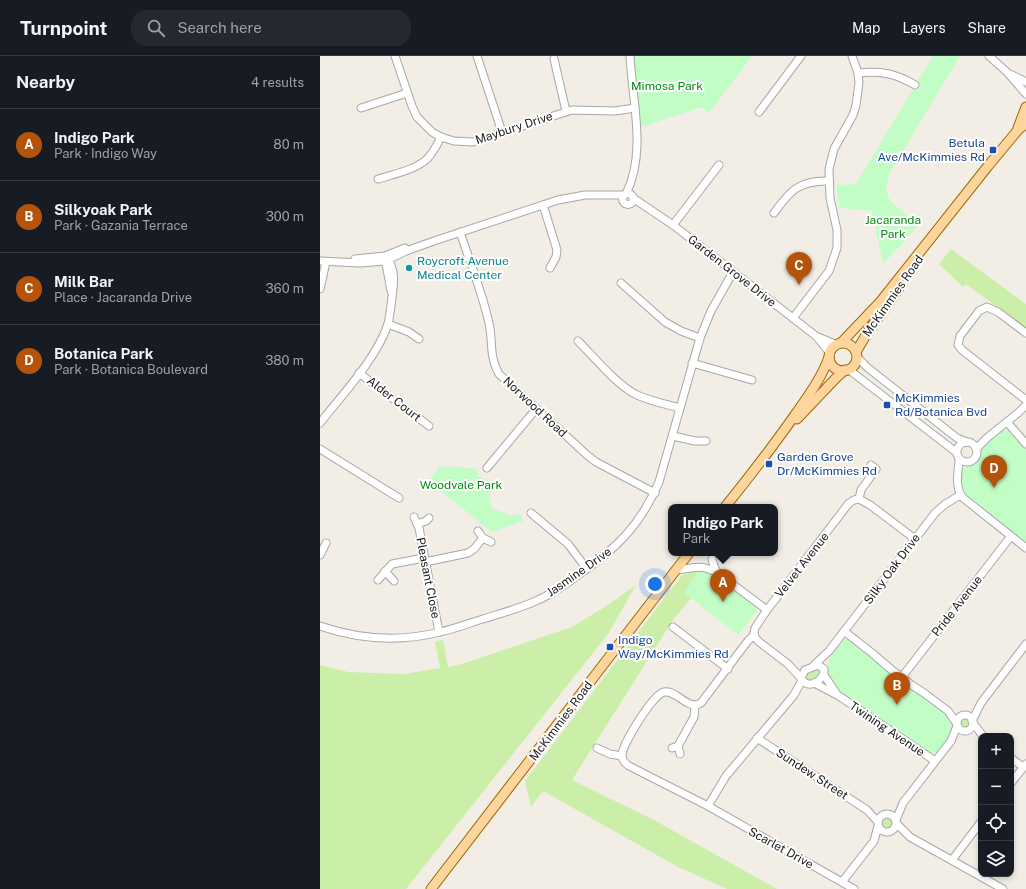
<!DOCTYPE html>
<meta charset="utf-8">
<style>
body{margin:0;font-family:"Public Sans",sans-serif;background:#242831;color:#f1f3f6}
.controls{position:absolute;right:12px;bottom:12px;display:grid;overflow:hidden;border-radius:8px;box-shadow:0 2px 6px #0003}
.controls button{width:36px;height:36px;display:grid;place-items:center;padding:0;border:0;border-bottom:1px solid #363941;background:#171b24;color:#f1f3f6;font:20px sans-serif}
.you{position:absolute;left:335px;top:528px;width:14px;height:14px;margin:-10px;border:3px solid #fff;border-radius:50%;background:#1a73e8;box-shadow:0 0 0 6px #1a73e833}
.badge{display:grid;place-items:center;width:26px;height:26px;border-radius:50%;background:#b45309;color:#fff;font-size:13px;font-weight:700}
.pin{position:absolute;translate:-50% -33px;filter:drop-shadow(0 1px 2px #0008)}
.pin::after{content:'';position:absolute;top:21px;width:14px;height:12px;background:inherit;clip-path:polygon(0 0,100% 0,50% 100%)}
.popup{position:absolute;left:348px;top:448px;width:110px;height:52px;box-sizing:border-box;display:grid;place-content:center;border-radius:8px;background:#171b24;filter:drop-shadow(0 1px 3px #0005);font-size:13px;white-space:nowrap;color:#9ea1a6}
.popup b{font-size:15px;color:#f1f3f6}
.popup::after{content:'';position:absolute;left:50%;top:100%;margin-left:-8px;border:8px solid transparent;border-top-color:#171b24}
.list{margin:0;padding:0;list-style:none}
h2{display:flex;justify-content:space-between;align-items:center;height:52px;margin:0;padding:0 16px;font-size:17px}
h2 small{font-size:13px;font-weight:400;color:#9ea1a6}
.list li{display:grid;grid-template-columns:26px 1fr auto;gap:12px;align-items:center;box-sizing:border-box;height:72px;padding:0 16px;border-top:1px solid #363941}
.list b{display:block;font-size:15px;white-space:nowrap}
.list p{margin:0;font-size:13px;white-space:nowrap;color:#9ea1a6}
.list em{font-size:13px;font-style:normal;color:#9ea1a6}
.icon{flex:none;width:22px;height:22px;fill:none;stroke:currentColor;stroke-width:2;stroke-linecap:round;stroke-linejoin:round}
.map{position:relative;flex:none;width:706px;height:833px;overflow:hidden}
header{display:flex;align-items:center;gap:24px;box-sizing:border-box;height:56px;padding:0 20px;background:#171b24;border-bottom:1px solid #363941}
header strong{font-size:19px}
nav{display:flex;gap:22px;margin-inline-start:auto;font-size:14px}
.search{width:280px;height:36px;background:#242831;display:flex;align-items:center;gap:10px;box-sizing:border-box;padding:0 14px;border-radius:16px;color:#9ea1a6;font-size:15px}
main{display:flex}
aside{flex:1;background:#171b24}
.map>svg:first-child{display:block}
.grass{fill:#cbefa9}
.park{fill:#c2fdc6}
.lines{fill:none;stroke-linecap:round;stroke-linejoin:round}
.minor-casing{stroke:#a7a7a7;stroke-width:9}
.major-casing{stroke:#9d6900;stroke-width:11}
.minor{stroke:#fff;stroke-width:7}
.major{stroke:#ffd59e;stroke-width:9}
.transit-dot{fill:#1a4fb4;stroke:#fff;stroke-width:1.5}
.culture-dot{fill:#0f9aa8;stroke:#fff;stroke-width:1.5}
.labels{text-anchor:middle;stroke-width:4;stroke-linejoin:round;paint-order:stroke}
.park-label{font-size:12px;fill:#04890f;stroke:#fff}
.street-label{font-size:12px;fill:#202020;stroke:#fff}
.transit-label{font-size:12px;fill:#164399;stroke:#fff;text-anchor:start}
.culture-label{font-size:12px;fill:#0d838f;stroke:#fff;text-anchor:start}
</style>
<header>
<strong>Turnpoint</strong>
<div class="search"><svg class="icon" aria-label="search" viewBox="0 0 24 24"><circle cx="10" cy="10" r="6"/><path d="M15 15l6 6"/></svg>Search here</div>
<nav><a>Map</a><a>Layers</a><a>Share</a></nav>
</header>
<main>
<aside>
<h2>Nearby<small>4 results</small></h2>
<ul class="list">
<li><span class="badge">A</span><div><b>Indigo Park</b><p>Park · Indigo Way</p></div><em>80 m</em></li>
<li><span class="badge">B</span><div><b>Silkyoak Park</b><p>Park · Gazania Terrace</p></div><em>300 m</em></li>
<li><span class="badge">C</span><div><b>Milk Bar</b><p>Place · Jacaranda Drive</p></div><em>360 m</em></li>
<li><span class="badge">D</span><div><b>Botanica Park</b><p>Park · Botanica Boulevard</p></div><em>380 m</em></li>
</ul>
</aside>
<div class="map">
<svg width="706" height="833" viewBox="0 0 706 833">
<rect width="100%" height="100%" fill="#f2eee6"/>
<g class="grass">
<path d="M631,193l75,55v24l-60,-44 -3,3 -24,-23z"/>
<path d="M379,514l-14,23 6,5 -18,22 -101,160 82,40 123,69h-50l-49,-22 -135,-76 -12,16 -6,-26 157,-206z"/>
<path d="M316,529l-28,49 -202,255h-86v-224l28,7 56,2 36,-6 -5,-26 8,-2 5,27 11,-2 113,-38 36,-22z"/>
<path d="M497,612l4,2 -3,8 -10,3 -4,-3 6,-7z"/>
<circle cx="644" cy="667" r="4.5"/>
<circle cx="567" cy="768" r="6"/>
</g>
<g class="park">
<path d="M313,0h119l-43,57 -7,-6 -58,19h-3z"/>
<path d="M613,0h27l-71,118 -3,16 4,11 29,24 -36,39 -11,-53 -33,-3 -3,-23 20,-1z"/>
<path d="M687,374l4,1 15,17v95l-25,-19v-2l-26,-20h-3c-9,-9 -18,-24 -5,-36 3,-2 7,-3 9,-7 2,-3 2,-6 4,-9 3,-8 19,-19 27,-20z"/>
<path d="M120,410l36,2c1,7 5,12 13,12l2,28 21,8 8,-2 3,7 -31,11 -64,-51z"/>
<path d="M379,514l14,3 43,34 1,4 -19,24 -53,-42z"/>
<path d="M529,582l31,24 11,12 10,6 7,7 14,8 27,20 4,9 -1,10 -16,19h-7l-90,-61c-4,-4 -10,-10 -11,-15 -3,-15 5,-27 14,-37z"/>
</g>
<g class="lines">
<g class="minor-casing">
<g id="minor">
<path d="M75,0l17,50 5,11 15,15 9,5 13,4 19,1 99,-32 43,1 20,-3"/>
<path d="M157,0l25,76"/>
<path d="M669,0l19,17 18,21"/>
<path d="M234,3l12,52"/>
<path d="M538,17c23,-2 37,0 57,12"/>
<path d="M692,19l14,7"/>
<path d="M41,52l46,-15"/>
<path d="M439,56l42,-56"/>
<path d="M58,123c16,-5 37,-9 49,-20 6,-6 10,-14 14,-22"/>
<circle cx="308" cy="143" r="5.5"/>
<path d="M306,138c21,-42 6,-94 4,-138"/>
<path d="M313,142l40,27 143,111 14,17"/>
<path d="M223,149l14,45 -1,7 -6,11"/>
<path d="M454,157c16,-22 25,-33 55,-32"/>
<path d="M353,169l46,-60"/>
<path d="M140,176c10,30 22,60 29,91 4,18 0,34 10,51l88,81 9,7 59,31"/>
<path d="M65,202l6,33"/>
<path d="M35,203l30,-3 20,-8"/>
<path d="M0,205l40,2 25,-2 21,-10 28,-10 124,-41 27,-5h39"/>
<path d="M301,227l44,39 16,9 19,7"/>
<path d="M0,233l6,-27"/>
<path d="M473,262l36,-47 8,-23v-18l-7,-32 -1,-29 5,-20 19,-34 3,-10 3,-22 -1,-10 -6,-17"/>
<path d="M68,268l21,8 10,7"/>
<path d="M706,277l-28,-21 -11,-5 -8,4 -19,25 -2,9 4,5 64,50"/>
<path d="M498,281l19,8"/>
<path d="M258,285c16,16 37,42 57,53 14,7 30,10 45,14"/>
<path d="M537,301l11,11 89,70 10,4"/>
<path d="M372,307l60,17"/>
<path d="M528,313l108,83"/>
<path d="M39,317l70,53"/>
<path d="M687,366l19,22"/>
<path d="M0,367c22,-28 57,-65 68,-99 2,-9 3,-18 4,-27 2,-14 4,-30 -7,-41"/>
<path d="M353,380l22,5h11"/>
<circle cx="647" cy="396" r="10"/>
<path d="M0,393l79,49"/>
<path d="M656,393l12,-12 30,-24 8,-8"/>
<path d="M639,404c-1,13 -4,26 3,37l64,51"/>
<path d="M167,412l49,-59"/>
<path d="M539,443l11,6 45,34"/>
<path d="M211,457l37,31 19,25"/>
<path d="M94,461l5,11 20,104"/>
<path d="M97,468l9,-3 3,-3"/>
<path d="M158,475l5,7 8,4"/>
<path d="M0,499l6,-12"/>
<path d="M392,503l2,7 3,6"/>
<path d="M105,506l43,-9 6,-4 9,-11"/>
<path d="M356,514c21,-2 24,-7 43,4l48,36"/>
<path d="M65,515l9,10"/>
<path d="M58,524l14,-16 32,-6"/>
<path d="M0,570c38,13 80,16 120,6 15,-3 29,-9 43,-13 19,-6 38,-11 55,-19 14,-6 26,-15 39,-24 39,-27 63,-50 82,-94l41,-144 11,-27 22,-39"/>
<path d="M353,571l55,42"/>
<path d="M524,575l28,22 21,18 9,6 8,7 14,9 24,18 9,13"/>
<path d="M434,579l-7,7 -46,61c-14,8 -23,-13 -37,-11 -11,2 -43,54 -42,64 0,5 4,8 7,10l79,40 146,83"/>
<path d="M494,609l15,-14 106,-138 9,-8 16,-10"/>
<path d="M498,609l6,4c1,12 -17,22 -23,9l4,-8z"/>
<path d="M504,619l12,18"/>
<path d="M582,621l109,-141"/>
<path d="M481,622l-13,-14 -30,-23 -3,-4 -1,-4 1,-5 12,-18 82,-107 5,-3 5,-1 2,-9 15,-21 -5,-4"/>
<path d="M494,627l25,13 96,65"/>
<circle cx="645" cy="667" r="8"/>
<path d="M652,665l9,-18 45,-59"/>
<path d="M653,667l10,13"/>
<path d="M437,682l110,72 11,12"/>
<path d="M358,690l16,-29 1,-11"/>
<path d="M277,692l13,6 12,2"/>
<path d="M352,692l6,-2 2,8"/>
<path d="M691,702l12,9"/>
<path d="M691,727l15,-19"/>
<path d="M388,750l18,-30 68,-81 8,-15"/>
<circle cx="567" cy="767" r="9"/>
<path d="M576,764l7,-17 48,-62 6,-15"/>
<path d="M577,768l13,13 93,52"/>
<path d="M632,804l29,-38"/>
<path d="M522,826l32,-41 4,-15"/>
</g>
</g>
<g class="major-casing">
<g id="major">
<path d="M698,72l8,-21"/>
<path d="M521,287l40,-42 107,-135 30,-36 8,-7"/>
<circle cx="523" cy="301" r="14"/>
<path d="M536,296l10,-17 33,-47"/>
<path d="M477,363l39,-41 9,-8"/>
<path d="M405,451c25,-31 49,-62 72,-95 12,-17 25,-35 32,-55"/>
<path d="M111,833l258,-336"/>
</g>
</g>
<use href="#minor" class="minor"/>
<use href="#major" class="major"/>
</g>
<g class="transit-dot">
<rect x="669" y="90" width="8" height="8" rx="2"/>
<rect x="563" y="345" width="8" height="8" rx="2"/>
<rect x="445" y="404" width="8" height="8" rx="2"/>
<rect x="286" y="587" width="8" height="8" rx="2"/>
</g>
<circle class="culture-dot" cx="89" cy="212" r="4"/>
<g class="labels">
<g class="park-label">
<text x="347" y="34">Mimosa Park</text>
<text x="573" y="168">Jacaranda<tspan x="573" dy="14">Park</tspan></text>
<text x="141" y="433">Woodvale Park</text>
</g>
<g class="street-label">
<text transform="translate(194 72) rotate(-18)" y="4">Maybury Drive</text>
<text transform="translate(412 215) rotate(38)" y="4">Garden Grove Drive</text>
<text transform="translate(573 240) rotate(-55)" y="4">McKimmies Road</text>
<text transform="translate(74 343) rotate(38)" y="4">Alder Court</text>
<text transform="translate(215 351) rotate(43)" y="4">Norwood Road</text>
<text transform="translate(482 509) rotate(-52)" y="4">Velvet Avenue</text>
<text transform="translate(572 513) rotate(-53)" y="4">Silky Oak Drive</text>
<text transform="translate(259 516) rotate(-35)" y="4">Jasmine Drive</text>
<text transform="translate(108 522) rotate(79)" y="4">Pleasant Close</text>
<text transform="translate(637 550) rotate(-52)" y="4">Pride Avenue</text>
<text transform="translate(241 665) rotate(-53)" y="4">McKimmies Road</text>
<text transform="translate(567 673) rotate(34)" y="4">Twining Avenue</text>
<text transform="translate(492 718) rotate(33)" y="4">Sundew Street</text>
<text transform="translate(461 792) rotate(29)" y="4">Scarlet Drive</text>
</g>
<g class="transit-label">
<text x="665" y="91" text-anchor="end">Betula<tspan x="665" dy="14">Ave/McKimmies Rd</tspan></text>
<text x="575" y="346">McKimmies<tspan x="575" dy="14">Rd/Botanica Bvd</tspan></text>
<text x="457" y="405">Garden Grove<tspan x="457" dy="14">Dr/McKimmies Rd</tspan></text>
<text x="298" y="588">Indigo<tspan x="298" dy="14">Way/McKimmies Rd</tspan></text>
</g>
<g class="culture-label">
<text x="97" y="209">Roycroft Avenue<tspan x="97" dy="14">Medical Center</tspan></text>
</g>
</g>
</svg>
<div class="controls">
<button>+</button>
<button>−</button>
<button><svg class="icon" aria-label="locate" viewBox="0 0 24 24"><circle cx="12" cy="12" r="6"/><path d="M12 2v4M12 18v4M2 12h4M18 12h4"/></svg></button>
<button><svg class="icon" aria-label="layers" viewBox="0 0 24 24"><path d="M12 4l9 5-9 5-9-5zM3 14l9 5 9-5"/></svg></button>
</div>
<div class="you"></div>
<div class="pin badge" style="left:403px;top:546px">A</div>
<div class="popup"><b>Indigo Park</b>Park</div>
<div class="pin badge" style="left:577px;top:649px">B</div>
<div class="pin badge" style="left:479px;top:229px">C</div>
<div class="pin badge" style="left:674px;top:432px">D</div>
</div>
</main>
